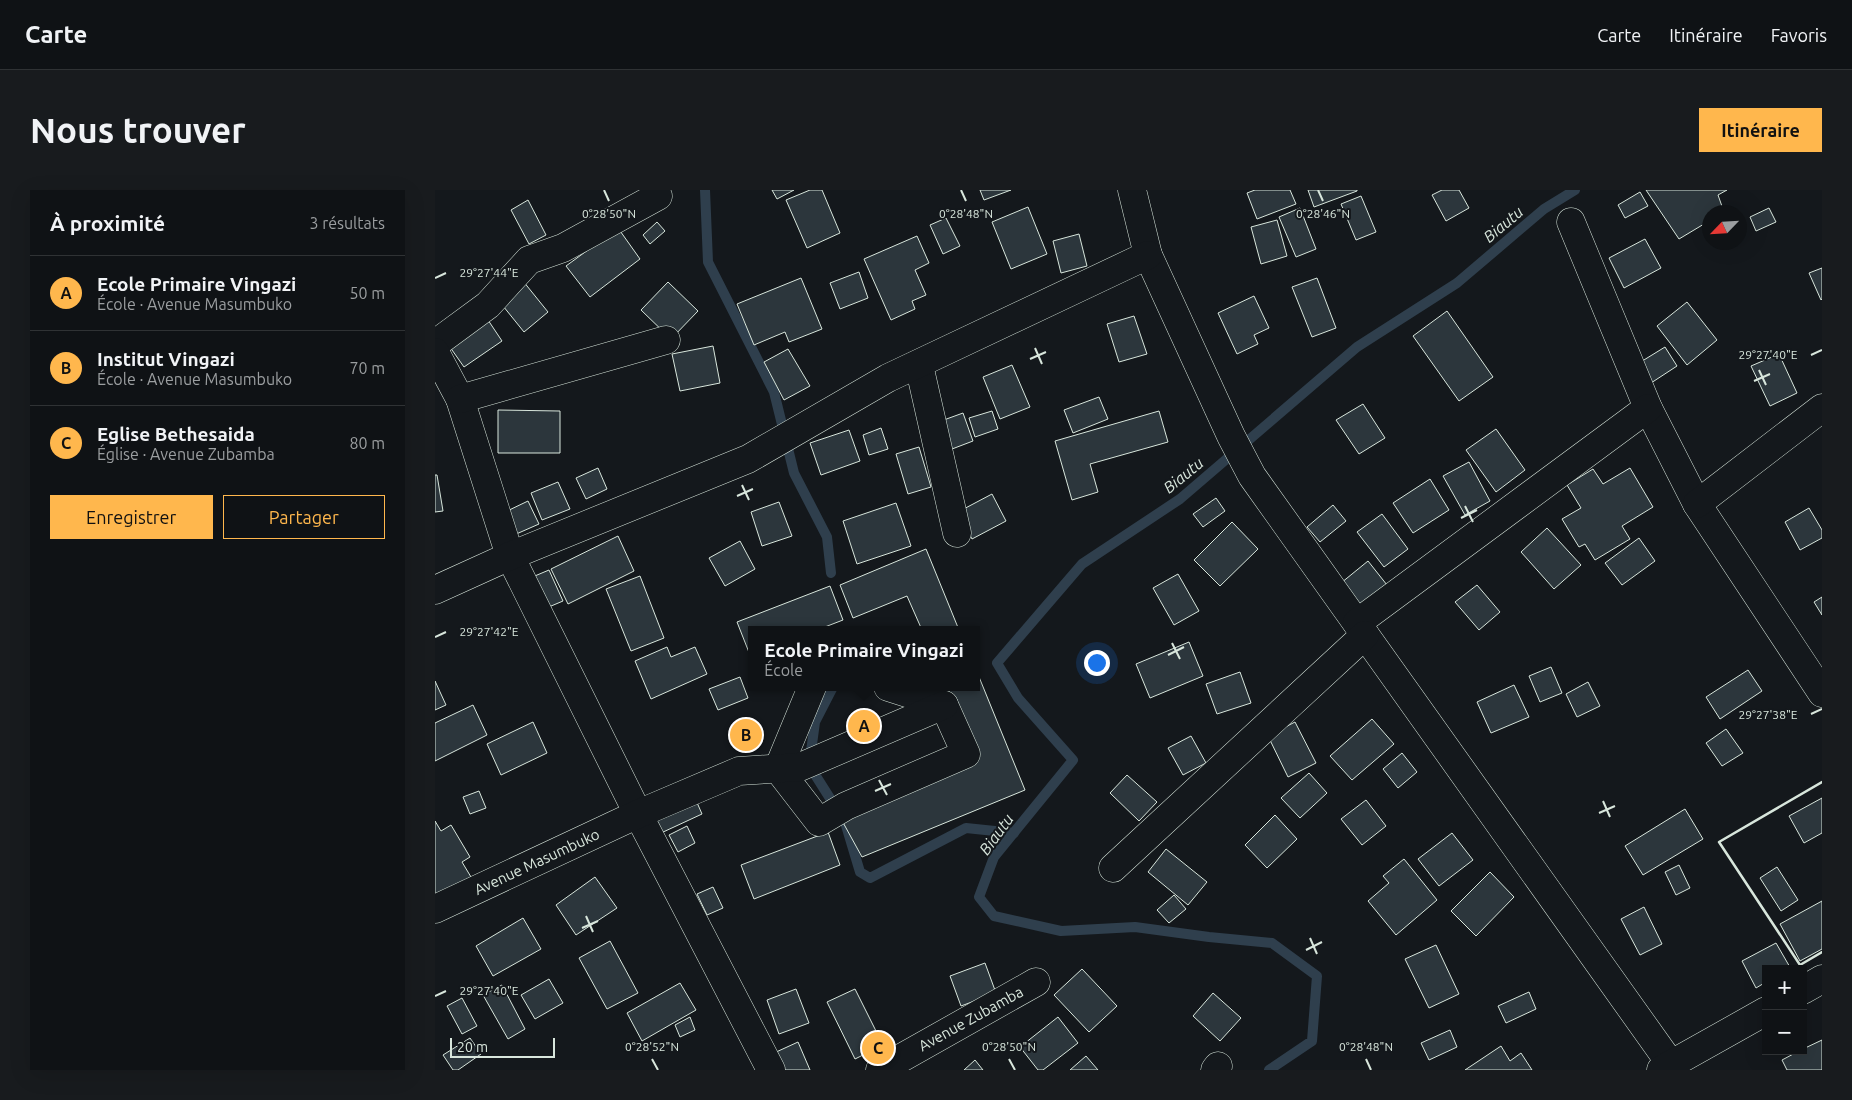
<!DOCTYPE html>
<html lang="fr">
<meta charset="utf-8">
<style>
body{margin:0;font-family:Ubuntu,sans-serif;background:#181b1e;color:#f1f3f6}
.controls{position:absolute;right:15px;bottom:15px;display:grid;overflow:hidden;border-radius:0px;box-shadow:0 5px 20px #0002}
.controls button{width:45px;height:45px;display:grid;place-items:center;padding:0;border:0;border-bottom:1px solid #2f3234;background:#0f1215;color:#f1f3f6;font:25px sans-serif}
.compass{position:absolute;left:1267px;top:15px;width:45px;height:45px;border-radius:50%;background:#0f1215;box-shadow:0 5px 20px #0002;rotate:245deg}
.scale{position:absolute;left:15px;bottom:12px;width:105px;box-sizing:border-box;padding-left:5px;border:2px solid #d8e6dc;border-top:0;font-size:14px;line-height:18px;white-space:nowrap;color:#d8e6dc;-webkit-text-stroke:4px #14181c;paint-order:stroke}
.you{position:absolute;left:661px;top:472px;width:18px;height:18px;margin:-12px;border:4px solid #fff;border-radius:50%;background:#1a73e8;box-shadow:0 0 0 8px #1a73e833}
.badge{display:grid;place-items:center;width:32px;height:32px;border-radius:50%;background:#ffb74d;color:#111;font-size:16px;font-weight:700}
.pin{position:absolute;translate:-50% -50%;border:2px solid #fff;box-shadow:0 1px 5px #0006}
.popup{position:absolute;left:313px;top:436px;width:232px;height:65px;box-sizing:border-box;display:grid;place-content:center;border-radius:0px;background:#0f1215;filter:drop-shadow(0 1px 4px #0005);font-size:16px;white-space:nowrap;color:#9b9ea0}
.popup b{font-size:19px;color:#f1f3f6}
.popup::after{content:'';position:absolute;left:50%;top:100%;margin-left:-10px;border:10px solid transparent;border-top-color:#0f1215}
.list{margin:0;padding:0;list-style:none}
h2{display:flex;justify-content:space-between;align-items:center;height:65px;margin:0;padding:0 20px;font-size:21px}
h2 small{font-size:16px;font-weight:400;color:#9b9ea0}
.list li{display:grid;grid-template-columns:32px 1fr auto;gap:15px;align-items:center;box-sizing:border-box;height:75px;padding:0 20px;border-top:1px solid #2f3234}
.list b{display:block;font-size:19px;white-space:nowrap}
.list p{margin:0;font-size:16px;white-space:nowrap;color:#9b9ea0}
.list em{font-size:16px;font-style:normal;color:#9b9ea0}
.actions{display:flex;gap:10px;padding:15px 20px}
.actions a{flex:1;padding:11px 0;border:1px solid #ffb74d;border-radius:0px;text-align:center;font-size:18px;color:#ffb74d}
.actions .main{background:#ffb74d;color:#111}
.map{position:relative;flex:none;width:1387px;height:880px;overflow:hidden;border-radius:0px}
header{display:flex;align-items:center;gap:30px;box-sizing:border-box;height:70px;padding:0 25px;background:#0f1215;border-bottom:1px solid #2f3234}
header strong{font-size:24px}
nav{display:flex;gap:28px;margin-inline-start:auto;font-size:18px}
.intro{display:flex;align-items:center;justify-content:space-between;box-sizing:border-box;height:120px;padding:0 30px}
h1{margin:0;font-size:35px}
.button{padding:12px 22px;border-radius:0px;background:#ffb74d;color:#111;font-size:18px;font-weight:700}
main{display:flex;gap:30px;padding:0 30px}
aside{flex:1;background:#0f1215;border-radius:0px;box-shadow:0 5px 20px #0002}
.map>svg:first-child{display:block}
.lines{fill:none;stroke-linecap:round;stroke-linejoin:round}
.stream{stroke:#2f3f4d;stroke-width:10}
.building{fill:#2c363c;stroke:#d8e6dc}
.minor-casing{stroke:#d8e6dc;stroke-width:29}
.minor{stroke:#14181c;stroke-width:28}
.wall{stroke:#d8e6dc;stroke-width:2.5}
.ticks{fill:none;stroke:#d8e6dc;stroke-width:2}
.labels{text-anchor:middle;stroke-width:4;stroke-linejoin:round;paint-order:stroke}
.street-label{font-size:15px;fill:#d8e6dc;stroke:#14181c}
.water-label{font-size:16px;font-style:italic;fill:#d8e6dc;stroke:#14181c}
.ticks-label{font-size:12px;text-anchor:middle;fill:#d8e6dc;stroke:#14181c;stroke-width:4;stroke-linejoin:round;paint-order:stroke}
</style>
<header>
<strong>Carte</strong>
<nav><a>Carte</a><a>Itinéraire</a><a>Favoris</a></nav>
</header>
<div class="intro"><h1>Nous trouver</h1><a class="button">Itinéraire</a></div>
<main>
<aside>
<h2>À proximité<small>3 résultats</small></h2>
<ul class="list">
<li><span class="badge">A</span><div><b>Ecole Primaire Vingazi</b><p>École · Avenue Masumbuko</p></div><em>50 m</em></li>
<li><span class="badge">B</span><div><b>Institut Vingazi</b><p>École · Avenue Masumbuko</p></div><em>70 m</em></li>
<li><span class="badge">C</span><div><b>Eglise Bethesaida</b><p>Église · Avenue Zubamba</p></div><em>80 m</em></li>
</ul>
<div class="actions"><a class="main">Enregistrer</a><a>Partager</a></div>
</aside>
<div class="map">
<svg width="1387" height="880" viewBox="0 0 1387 880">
<rect width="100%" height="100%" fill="#14181c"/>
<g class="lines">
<g class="stream">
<path d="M270,0l3,72 66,130 20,81 33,64 4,36"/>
<path d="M398,497l-18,35 -5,37 4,14 31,49 15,50 10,6 96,-50 48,5"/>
<path d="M834,880l43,-29 5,-65 -45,-33 -63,-6 -74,-10 -74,4 -67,-15 -15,-19 15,-40 79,-97 -55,-62 -21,-35 85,-99 98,-65 177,-152 100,-64 87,-74 31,-19"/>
</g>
</g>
<g class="building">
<path d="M337,0h22l-17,9z"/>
<path d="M375,0h12l18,43 -33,15 -21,-48z"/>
<path d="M545,0h31l-27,10z"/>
<path d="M820,0h35l6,14 -39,15 -10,-26z"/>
<path d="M873,0h49v1l-43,16z"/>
<path d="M1007,0h17l10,18 -23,13 -14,-26z"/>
<path d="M1211,0h81l-9,5 6,17h-15v9l-30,18z"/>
<path d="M1205,2l8,14 -23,12 -7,-13z"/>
<path d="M926,6l15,36 -20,8 -15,-36z"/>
<path d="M93,10l18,35 -17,9 -18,-34z"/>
<path d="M593,17l19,47 -36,15 -19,-47z"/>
<path d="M865,18l16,41 -20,8 -17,-40z"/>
<path d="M1334,18l7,14 -20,9 -6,-14z"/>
<path d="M511,28l14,28 -17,8 -13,-29z"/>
<path d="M842,30l10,36 -26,8 -10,-37z"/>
<path d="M222,32l8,9 -15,13 -7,-9z"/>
<path d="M183,38l22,31 -50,38 -24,-31z"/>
<path d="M644,44l8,32 -26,7 -8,-32z"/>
<path d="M482,46l12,27 -14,7 11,25 -14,6 3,8 -24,11 -27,-61z"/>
<path d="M1210,49l16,29 -37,20 -15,-30z"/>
<path d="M1387,78v31l-1,1 -12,-27z"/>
<path d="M424,82l9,26 -28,11 -10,-26z"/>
<path d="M366,88l21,51 -33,13 -4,-10 -31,13 -17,-41z"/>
<path d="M882,88l19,50 -24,9 -20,-50z"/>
<path d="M88,91l25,31 -24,20 -25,-31z"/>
<path d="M233,92l30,29 -27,28 -30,-29z"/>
<path d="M819,106l15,32 -15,7 4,9 -21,10 -19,-41z"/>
<path d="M1252,112l30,38 -30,25 -30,-39z"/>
<path d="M1012,121l46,66 -34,24 -46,-65z"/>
<path d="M49,124l18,27 -38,26 -19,-27z"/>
<path d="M699,126l13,38 -28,8 -12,-38z"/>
<path d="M278,156l7,37 -40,8 -8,-37z"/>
<path d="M1230,157l12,19 -26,17 -12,-20z"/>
<path d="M353,159l22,37 -26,14 -20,-38z"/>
<path d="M1344,164l18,39 -27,13 -19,-40z"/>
<path d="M577,175l18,42 -30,12 -17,-42z"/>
<path d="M664,207l9,22 -35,14 -9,-23z"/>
<path d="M928,214l22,34 -26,16 -23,-34z"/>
<path d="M63,220l62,1v42h-62z"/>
<path d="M557,221l6,18 -23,8 -6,-19z"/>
<path d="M724,221l9,31 -78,22 8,28 -26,8 -17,-59z"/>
<path d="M528,223l10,28 -21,8 -11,-28z"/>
<path d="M446,238l7,21 -19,6 -6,-20z"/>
<path d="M1061,239l29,41 -29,22 -30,-42z"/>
<path d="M414,240l11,31 -39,14 -11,-32z"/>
<path d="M484,257l12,40 -23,7 -12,-40z"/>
<path d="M1034,272l21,39 -25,14 -22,-39z"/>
<path d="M163,278l9,21 -21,10 -10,-21z"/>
<path d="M1195,278l23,39 -31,19 8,13 -35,21 -10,-16 -6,3 -17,-28 19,-11 -14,-23 26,-16 10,15z"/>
<path d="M0,285h2l6,36 -8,1z"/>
<path d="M995,289l19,31 -36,23 -20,-30z"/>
<path d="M123,292l12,27 -28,11 -11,-27z"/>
<path d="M557,304l14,27 -34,18 -14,-27z"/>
<path d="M781,308l9,13 -22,16 -10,-13z"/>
<path d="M93,311l11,23 -25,11 -11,-22z"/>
<path d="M344,312l13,34 -30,10 -11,-34z"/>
<path d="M461,313l15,43 -54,18 -14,-43z"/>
<path d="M898,315l13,16 -26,21 -13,-15z"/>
<path d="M1374,318l13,22v8l-22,12 -15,-28z"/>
<path d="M947,324l26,35 -24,18 -27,-35z"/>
<path d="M797,332l26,27 -38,37 -26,-26z"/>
<path d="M1112,338l34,37 -27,24 -33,-37z"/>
<path d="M183,346l16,35 -66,33 -17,-35z"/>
<path d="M1204,348l16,23 -33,24 -17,-22z"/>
<path d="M305,351l15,28 -30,17 -16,-28z"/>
<path d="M491,359l33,81h-37l-15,-34 -54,22 -13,-33z"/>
<path d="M933,371l19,24 -28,21 -18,-23z"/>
<path d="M114,380l14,31 -19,8 -14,-31z"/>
<path d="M743,384l21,37 -25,14 -21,-37z"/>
<path d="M205,386l24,62 -33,13 -25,-62z"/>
<path d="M1042,395l23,27 -21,18 -24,-28z"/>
<path d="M395,396l13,34 -26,10h-66v24l-1,1 -13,-33z"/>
<path d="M1387,407v18l-8,-13z"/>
<path d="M754,452l14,34 -53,22 -14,-34z"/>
<path d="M232,457l4,10 24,-10 12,27 -56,25 -16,-38z"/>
<path d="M1116,477l11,26 -22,9 -11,-26z"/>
<path d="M1313,480l14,21 -42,28 -14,-22z"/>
<path d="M542,482l48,118 -163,67 -22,-40 138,-58 -31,-72h30z"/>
<path d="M805,482l11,31 -34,11 -11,-30z"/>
<path d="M305,487l8,21 -30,12 -9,-21z"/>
<path d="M0,491l11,24 -11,5z"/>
<path d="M1153,492l12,24 -23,11 -11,-23z"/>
<path d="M1079,495l15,32 -38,16 -14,-31z"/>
<path d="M38,515l14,30 -52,26v-38z"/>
<path d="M937,529l22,25 -42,36 -22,-24z"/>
<path d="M98,532l14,31 -46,22 -14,-31z"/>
<path d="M860,532l21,41 -28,14 -20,-41z"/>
<path d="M1291,539l17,24 -21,13 -16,-23z"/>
<path d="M756,546l15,27 -23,12 -15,-27z"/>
<path d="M967,563l15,19 -19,16 -15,-19z"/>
<path d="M874,583l18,20 -27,25 -19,-20z"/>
<path d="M692,585l30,27 -18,19 -29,-28z"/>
<path d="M44,601l7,17 -16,6 -7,-17z"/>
<path d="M260,608l7,16 -41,19 -8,-17z"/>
<path d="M1387,608v35l-18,10 -15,-27z"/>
<path d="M931,610l20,26 -24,19 -21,-26z"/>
<path d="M1250,619l18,30 -60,36 -18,-29z"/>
<path d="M840,625l22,24 -30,29 -22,-23z"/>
<path d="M0,631l6,10 10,-6 19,32 -8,5 9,15 -36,20z"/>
<path d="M252,636l8,17 -17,9 -9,-17z"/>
<path d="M393,642l12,33 -86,34 -13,-34z"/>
<path d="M1017,643l21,27 -34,26 -21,-27z"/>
<path d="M731,659l41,33 -19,23 -40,-33z"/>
<path d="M969,669l33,41 -41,35 -28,-34 21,-18 -6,-7z"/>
<path d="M1244,675l11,23 -14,7 -11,-23z"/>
<path d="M1342,677l21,33 -17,11 -21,-33z"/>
<path d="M1055,682l24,25 -38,39 -25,-25z"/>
<path d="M160,687l22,31 -41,27 -20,-30z"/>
<path d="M278,697l10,21 -16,7 -10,-21z"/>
<path d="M739,705l12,14 -17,14 -12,-13z"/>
<path d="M1387,711v48l-22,12 -20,-37z"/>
<path d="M1209,717l18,37 -22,11 -19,-36z"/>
<path d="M88,728l18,31 -48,27 -17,-30z"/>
<path d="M175,751l28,52 -31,16 -28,-51z"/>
<path d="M1341,753l15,26h-25v13l-10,6 -14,-27z"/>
<path d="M1001,755l23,49 -30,14 -24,-49z"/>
<path d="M550,773l11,30 -35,13 -11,-30z"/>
<path d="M647,779l35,37 -28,26 -35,-37z"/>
<path d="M114,789l14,24 -28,16 -14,-24z"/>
<path d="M245,793l16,27 -54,31 -15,-28z"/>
<path d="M67,795l23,44 -17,10 -25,-44z"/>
<path d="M361,799l13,34 -30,11 -12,-34z"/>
<path d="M420,799l28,56 -28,14 -28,-57z"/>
<path d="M1094,802l7,17 -30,14 -8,-17z"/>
<path d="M778,803l28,25 -21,23 -27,-25z"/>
<path d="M27,808l15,28 -15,8 -15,-28z"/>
<path d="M255,827l5,13 -15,7 -5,-12z"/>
<path d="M623,827l20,26 -35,27h-5l-18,-23z"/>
<path d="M1015,840l7,17 -28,13 -8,-17z"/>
<path d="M35,848l11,16 -23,16h-5l-10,-15z"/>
<path d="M1387,850v30h-35l-5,-10 17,-9h4v-2z"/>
<path d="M363,852l12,28h-29l-7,-17z"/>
<path d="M1066,856l9,15 11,-8 11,17h-67z"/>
<path d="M651,866l12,14h-28z"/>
<path d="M540,870l8,10h-19z"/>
</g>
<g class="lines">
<g class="minor-casing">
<g id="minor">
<path d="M697,0l16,65 83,181 21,40 423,594"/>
<path d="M1136,32l77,186 49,96 125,189"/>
<path d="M0,154l53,-39 41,-45 34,-12 95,-52"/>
<path d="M0,162l25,47 50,157 128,258 133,256"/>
<path d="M484,175l38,168"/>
<path d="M25,209l206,-59"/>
<path d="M1262,314l125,-96"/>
<path d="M0,400l75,-34 238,-97 140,-81 260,-123"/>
<path d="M922,433l291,-215"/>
<path d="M377,497l-34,82 41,53 27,-16 120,-52 -22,-49 -56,-18"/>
<path d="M678,678l252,-233"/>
<path d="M0,719l203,-95 101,-43 61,-4 144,-62"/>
<path d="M1368,800l19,-11"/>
<path d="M445,880l156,-88"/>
<path d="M780,880l3,-4"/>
<path d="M1226,880l105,-59"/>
</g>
</g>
<use href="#minor" class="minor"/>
<path class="wall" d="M1387,592l-103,60 81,123 22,-13"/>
</g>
<path class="ticks" d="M169,0l5,11M526,0l5,11M883,0l5,11M0,88l11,-5M600,158l7,16M1376,165l11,-5M595,169l16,-7M1324,180l7,15M1319,191l16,-7M307,295l7,15M302,306l16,-7M1030,316l8,16M1026,328l16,-8M0,447l11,-5M737,453l8,16M733,465l16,-8M1376,524l11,-5M444,590l8,15M440,601l16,-7M1168,611l7,16M1164,623l16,-7M151,726l7,16M147,738l16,-7M875,748l7,16M871,760l16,-8M0,806l11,-5M217,869l6,11M574,869l6,11M931,869l5,11"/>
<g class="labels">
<g class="street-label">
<text transform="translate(102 672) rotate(-25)" y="5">Avenue Masumbuko</text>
<text transform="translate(536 829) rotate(-29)" y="5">Avenue Zubamba</text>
</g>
<g class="water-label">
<text transform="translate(1068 34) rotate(-40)" y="6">Biautu</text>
<text transform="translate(748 285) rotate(-39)" y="6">Biautu</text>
<text transform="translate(561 644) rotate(-54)" y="6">Biautu</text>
</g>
</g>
<g class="ticks-label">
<text x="174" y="28">0°28'50"N</text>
<text x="531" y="28">0°28'48"N</text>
<text x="888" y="28">0°28'46"N</text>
<text x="54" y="87">29°27'44"E</text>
<text x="1333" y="169">29°27'40"E</text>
<text x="54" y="446">29°27'42"E</text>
<text x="1333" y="529">29°27'38"E</text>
<text x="54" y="805">29°27'40"E</text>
<text x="217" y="861">0°28'52"N</text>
<text x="574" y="861">0°28'50"N</text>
<text x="931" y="861">0°28'48"N</text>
</g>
</svg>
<div class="controls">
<button>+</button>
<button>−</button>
</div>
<svg class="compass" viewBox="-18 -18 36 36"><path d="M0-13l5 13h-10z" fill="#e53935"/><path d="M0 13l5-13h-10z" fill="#9b9ea0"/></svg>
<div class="scale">20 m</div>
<div class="you"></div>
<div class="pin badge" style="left:429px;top:536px">A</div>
<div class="popup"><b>Ecole Primaire Vingazi</b>École</div>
<div class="pin badge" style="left:311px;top:545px">B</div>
<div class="pin badge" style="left:443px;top:858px">C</div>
</div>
</main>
